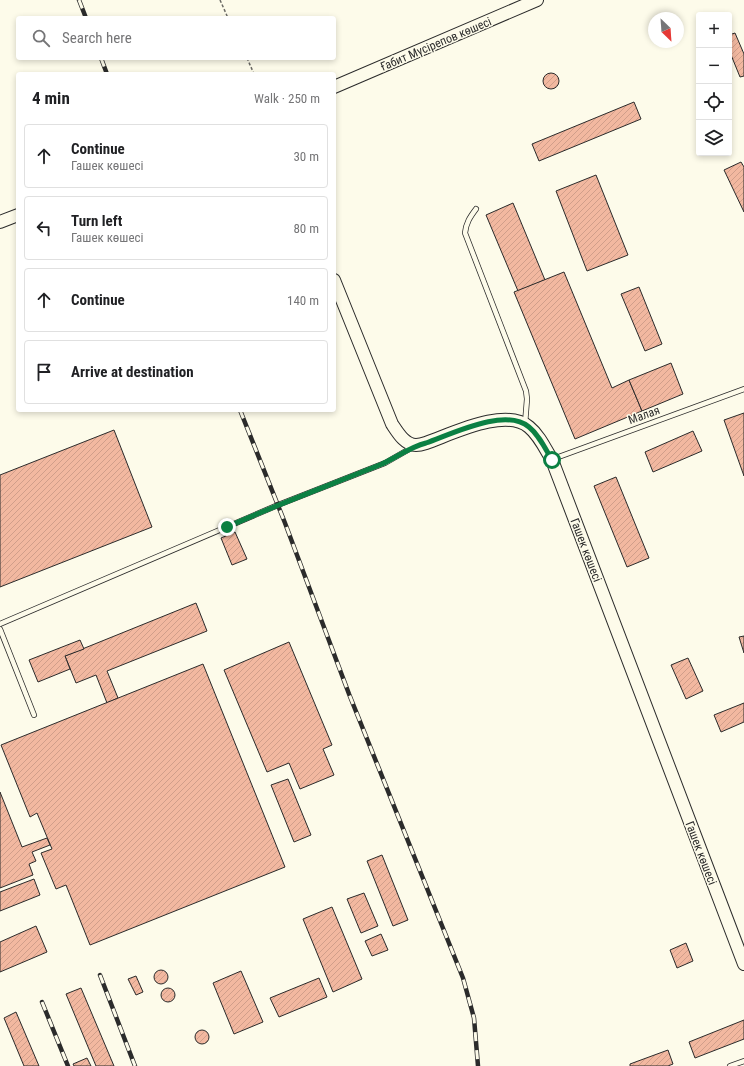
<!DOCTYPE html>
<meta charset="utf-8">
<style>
body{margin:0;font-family:"Roboto Condensed",sans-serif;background:#f2f2f2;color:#202124}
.controls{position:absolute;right:12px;top:12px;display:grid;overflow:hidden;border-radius:4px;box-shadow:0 2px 6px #0003}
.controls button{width:36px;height:36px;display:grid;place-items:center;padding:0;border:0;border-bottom:1px solid #e0e0e0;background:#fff;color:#202124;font:20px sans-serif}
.compass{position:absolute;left:648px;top:12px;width:36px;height:36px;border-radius:50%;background:#fff;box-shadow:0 2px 6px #0003;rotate:155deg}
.stop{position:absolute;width:12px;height:12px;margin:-9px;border:3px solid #0b8043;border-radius:50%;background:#fff}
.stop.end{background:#0b8043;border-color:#fff;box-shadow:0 1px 4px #0008}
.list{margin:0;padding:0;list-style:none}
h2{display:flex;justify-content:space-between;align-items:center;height:52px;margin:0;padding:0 16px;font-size:17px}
h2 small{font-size:13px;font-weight:400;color:#757577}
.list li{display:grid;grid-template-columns:26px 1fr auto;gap:12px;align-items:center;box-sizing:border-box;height:64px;margin:0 8px 8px;padding:0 8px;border:1px solid #e0e0e0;border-radius:4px}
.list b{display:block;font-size:15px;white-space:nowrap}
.list p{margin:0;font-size:13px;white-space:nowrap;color:#757577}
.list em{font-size:13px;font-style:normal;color:#757577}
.icon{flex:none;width:22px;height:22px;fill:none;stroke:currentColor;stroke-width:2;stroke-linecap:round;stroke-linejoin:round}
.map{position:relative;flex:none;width:744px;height:1066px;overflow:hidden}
.search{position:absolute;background:#fff;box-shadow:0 2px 6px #0003;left:16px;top:16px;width:320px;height:44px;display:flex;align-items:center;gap:10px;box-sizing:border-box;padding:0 14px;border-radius:4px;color:#757577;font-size:15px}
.panel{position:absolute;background:#fff;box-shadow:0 2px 6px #0003;left:16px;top:72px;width:320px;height:340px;border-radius:4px}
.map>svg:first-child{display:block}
.building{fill:url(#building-hatch);stroke:#2b2b2b}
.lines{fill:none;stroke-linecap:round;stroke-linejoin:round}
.lane-casing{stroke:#2b2b2b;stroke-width:6}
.secondary-casing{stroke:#2b2b2b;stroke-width:14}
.path{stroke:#6a6964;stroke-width:1.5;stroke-dasharray:3 2;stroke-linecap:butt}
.lane{stroke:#fdfbea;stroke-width:4.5}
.secondary{stroke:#fdfbea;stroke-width:12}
.rail-casing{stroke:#2b2b2b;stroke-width:4.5}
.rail{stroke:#fdfbea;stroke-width:3;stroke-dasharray:9;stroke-linecap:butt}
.route{stroke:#0b8043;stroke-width:5}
.labels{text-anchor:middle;stroke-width:3;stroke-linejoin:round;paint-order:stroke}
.street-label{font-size:12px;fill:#2b2b2b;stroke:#fdfbea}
</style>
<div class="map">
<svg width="744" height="1066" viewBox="0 0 744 1066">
<defs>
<pattern id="building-hatch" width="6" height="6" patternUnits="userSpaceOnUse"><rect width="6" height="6" fill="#f2b8a0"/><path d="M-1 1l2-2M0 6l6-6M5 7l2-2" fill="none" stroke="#d09e8a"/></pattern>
</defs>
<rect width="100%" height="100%" fill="#fdfbea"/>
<g class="building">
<path d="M735,33l9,21v22l-4,1 -11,-27v-15z"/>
<circle cx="551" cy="81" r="8"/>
<path d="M634,102l7,17 -102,42 -7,-17z"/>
<path d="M741,162l3,5v45l-20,-42z"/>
<path d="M596,175l32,80 -41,16 -31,-80z"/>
<path d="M513,203l32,77 -27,11 -32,-76z"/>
<path d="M564,272l48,116 17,-8 13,31 -67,28 -61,-147z"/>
<path d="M639,287l23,57 -17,7 -24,-57z"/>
<path d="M671,363l12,31 -41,17 -13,-31z"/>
<path d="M744,413v63l-20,-56z"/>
<path d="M114,430l38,97 -152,60v-112z"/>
<path d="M693,431l9,20 -49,21 -8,-20z"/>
<path d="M616,477l33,81 -22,9 -33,-81z"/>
<path d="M235,532l12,27 -15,6 -11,-27z"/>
<path d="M196,603l11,28 -100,40 11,27 -11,5 -11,-28 -20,8 -11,-27z"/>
<path d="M744,636v17l-5,-16z"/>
<path d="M80,640l4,9 -19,7 5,13 -32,13 -9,-22z"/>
<path d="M289,642l43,103 -9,4 11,26 -34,14 -11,-26 -22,9 -43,-102z"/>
<path d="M688,658l15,33 -17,8 -15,-34z"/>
<path d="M203,664l82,203 -195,78 -24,-60 -10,4 -15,-36 11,-4 -15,-36 -7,4 -29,-72z"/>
<path d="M744,703v19l-23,10 -7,-17z"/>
<path d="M288,779l23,56 -17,7 -23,-57z"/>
<path d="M0,792l22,55 25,-9 3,7 -18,7 4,9 -7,3 4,11 -33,13z"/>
<path d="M382,855l26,65 -15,6 -26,-65z"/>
<path d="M34,879l6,16 -40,16v-19z"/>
<path d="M364,893l14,33 -17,7 -14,-34z"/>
<path d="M332,907l30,72 -29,13 -30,-73z"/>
<path d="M36,926l11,26 -47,20v-30z"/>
<path d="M381,934l7,16 -16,6 -7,-15z"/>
<path d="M686,943l7,18 -16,7 -7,-18z"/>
<circle cx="161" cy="977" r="7"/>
<path d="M241,971l22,51 -29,12 -21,-51z"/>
<path d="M136,976l7,16 -7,3 -8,-16z"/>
<path d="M319,978l8,19 -48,20 -9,-19z"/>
<circle cx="168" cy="995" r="7"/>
<path d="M81,988l33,78h-18l-30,-72z"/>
<path d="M16,1012l23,54h-15l-20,-48z"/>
<path d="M744,1020v19l-49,19 -6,-16z"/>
<circle cx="202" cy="1037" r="7"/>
<path d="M668,1050l5,14 -5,2h-38v-2z"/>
<path d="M87,1058l4,8h-17l-1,-2z"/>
</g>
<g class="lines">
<g class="lane-casing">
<g id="lane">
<path d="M476,209c-6,8 -10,14 -11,24l61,158 1,8 -2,25"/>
<path d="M553,459l191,-70"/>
<path d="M0,624l278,-119 107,-42 28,-16"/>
<path d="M0,629l34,86"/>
<path d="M730,1066l14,-5"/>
</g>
</g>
<g class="secondary-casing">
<g id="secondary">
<path d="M334,87l203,-87"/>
<path d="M0,222l18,-7"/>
<path d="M334,280l58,144c6,9 13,21 24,21 3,0 7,-1 10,-2 26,-9 79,-36 103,-16 10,8 16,21 23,33l192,504"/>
</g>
</g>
<g class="path">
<path d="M220,0l8,18"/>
<path d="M247,58l7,16"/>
</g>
<use href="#lane" class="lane"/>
<use href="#secondary" class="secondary"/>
<g class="rail-casing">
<g id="rail">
<path d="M79,0l7,18"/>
<path d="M101,58l6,16"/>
<path d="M240,410l45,113 64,171 114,284 11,40 4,48"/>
<path d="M100,975l35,91"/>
<path d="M42,1002l26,64"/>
</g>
</g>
<use href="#rail" class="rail"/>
</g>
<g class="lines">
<path class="route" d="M227,527c51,-23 103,-42 155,-63 15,-7 28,-17 44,-21 26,-9 79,-36 103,-16 10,8 16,21 23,33"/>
</g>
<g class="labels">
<g class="street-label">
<text transform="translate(436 44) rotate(-23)" y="4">Ғабит Мүсірепов көшесі</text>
<text transform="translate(644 415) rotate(-20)" y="4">Малая</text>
<text transform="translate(586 550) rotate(69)" y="4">Гашек көшесі</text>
<text transform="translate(701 853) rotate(69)" y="4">Гашек көшесі</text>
</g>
</g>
</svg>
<div class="controls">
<button>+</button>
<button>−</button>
<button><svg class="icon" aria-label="locate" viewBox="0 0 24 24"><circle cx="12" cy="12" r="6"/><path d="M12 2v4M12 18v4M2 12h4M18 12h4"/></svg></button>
<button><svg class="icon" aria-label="layers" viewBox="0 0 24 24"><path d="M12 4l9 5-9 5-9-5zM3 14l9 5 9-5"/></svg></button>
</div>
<svg class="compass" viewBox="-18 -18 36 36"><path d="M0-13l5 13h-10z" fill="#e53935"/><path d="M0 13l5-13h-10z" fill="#757577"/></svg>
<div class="stop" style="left:552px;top:460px"></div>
<div class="stop end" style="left:227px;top:527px"></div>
<div class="search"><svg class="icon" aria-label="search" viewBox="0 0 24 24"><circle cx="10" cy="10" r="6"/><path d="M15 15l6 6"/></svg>Search here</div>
<section class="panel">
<h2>4 min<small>Walk · 250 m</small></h2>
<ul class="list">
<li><svg class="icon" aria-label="ahead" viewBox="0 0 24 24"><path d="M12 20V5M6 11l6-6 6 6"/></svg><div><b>Continue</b><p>Гашек көшесі</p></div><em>30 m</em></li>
<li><svg class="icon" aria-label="left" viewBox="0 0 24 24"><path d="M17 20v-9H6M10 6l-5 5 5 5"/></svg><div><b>Turn left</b><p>Гашек көшесі</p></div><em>80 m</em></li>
<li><svg class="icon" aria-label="ahead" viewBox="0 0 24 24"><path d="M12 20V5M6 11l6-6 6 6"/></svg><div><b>Continue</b></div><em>140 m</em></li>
<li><svg class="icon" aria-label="arrive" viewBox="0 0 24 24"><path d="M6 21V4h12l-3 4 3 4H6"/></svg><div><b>Arrive at destination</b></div></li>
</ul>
</section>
</div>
